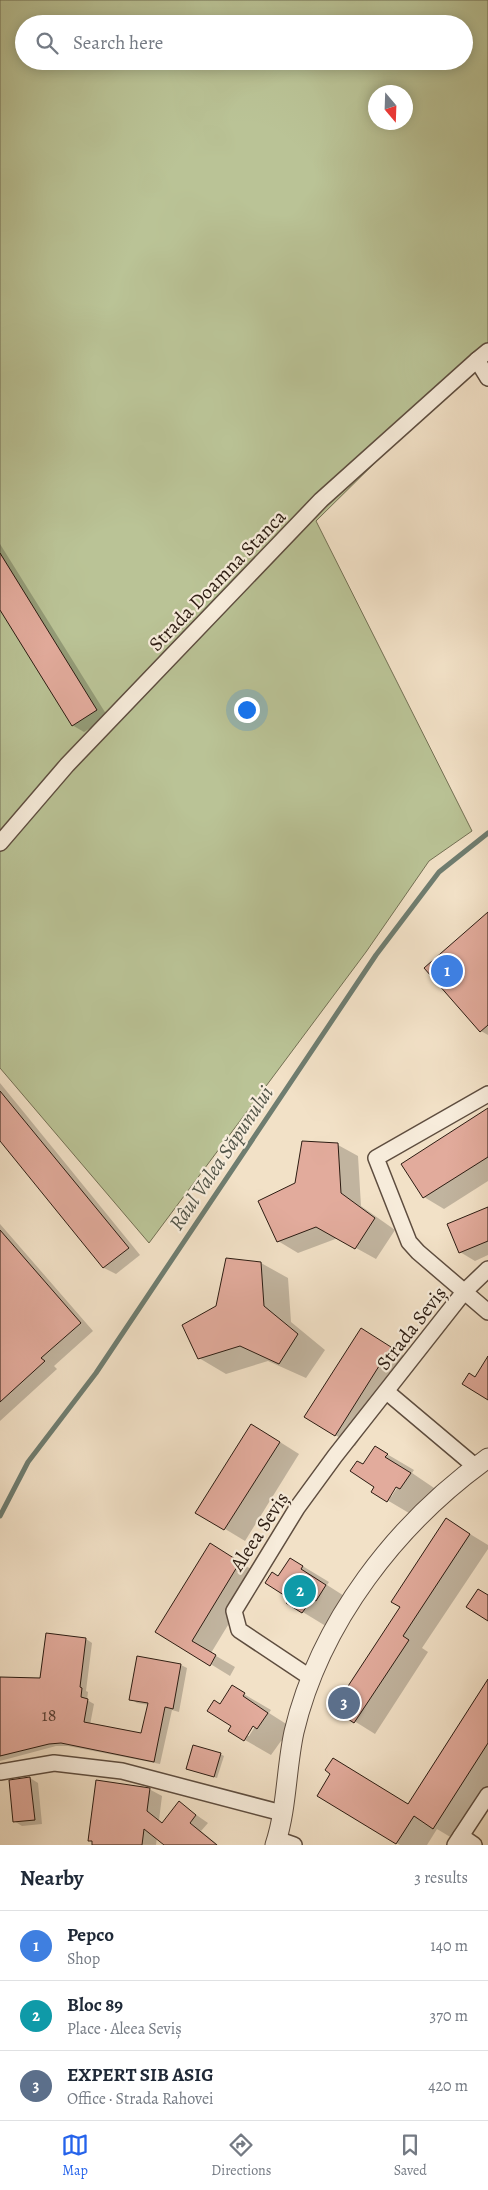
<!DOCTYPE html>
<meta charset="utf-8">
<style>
body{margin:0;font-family:Alegreya,serif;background:#f2f2f3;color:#1f2937}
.compass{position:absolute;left:368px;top:85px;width:45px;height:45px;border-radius:50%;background:#fff;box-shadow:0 2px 12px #0003;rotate:161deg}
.you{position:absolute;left:246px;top:709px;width:18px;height:18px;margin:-12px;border:4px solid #fff;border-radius:50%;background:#1a73e8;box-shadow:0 0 0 8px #1a73e833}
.badge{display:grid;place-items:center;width:32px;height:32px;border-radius:50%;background:#2563eb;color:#fff;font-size:16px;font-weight:700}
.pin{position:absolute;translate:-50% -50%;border:2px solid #fff;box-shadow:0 1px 5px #0006}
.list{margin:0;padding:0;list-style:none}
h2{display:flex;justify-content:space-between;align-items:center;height:65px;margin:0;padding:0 20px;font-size:21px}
h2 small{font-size:16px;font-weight:400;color:#747a83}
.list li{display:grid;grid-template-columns:32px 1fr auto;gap:15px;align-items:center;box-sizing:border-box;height:70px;padding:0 20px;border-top:1px solid #e0e1e3}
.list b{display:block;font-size:19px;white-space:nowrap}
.list p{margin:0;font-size:16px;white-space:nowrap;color:#747a83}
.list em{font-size:16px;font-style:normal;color:#747a83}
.icon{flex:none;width:28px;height:28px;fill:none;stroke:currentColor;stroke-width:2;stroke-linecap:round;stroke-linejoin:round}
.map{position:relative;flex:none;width:488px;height:1845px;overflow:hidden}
.search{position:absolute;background:#fff;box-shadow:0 2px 12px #0003;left:15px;right:15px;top:15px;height:55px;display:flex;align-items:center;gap:12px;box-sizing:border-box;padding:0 18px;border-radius:28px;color:#747a83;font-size:19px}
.sheet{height:275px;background:#fff}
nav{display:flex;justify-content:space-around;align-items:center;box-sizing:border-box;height:70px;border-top:1px solid #e0e1e3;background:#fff;font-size:14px;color:#747a83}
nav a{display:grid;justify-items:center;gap:2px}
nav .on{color:#2563eb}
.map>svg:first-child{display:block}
.green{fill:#bac396;stroke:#737054;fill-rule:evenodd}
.shadow{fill:#0003;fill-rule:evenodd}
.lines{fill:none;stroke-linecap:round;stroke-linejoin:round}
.stream{stroke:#6f7d70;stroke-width:5}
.building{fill:#e2ab9c;stroke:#2c1c12}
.minor-casing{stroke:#5e4d3f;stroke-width:18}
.tertiary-casing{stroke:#5e4d3f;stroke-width:21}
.minor{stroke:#f7ecdb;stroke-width:15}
.tertiary{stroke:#f7ecdb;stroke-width:19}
.labels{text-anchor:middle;stroke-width:4.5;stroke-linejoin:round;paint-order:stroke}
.number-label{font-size:18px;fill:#5a4034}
.street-label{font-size:20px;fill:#2c1c12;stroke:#f7ecdb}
.water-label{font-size:21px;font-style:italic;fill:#535549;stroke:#f7ecdb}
</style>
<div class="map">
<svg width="488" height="1845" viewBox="0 0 488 1845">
<rect width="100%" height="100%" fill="#f2e1c7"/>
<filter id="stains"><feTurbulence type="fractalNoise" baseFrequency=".004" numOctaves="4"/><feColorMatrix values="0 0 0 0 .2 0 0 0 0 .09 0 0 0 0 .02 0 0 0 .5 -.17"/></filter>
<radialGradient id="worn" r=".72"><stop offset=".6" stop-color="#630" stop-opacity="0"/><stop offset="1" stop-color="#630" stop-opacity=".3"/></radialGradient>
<path class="green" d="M0,0h488v351l-172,170 156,310 -43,30 -63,91 -217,291 -149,-175zM24,24h440v37h-440zM376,92h30v30h-30z"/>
<g class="shadow">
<path d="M0,544l108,173 -24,15 -12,-7 -72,-116z"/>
<path d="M488,914v121l-7,-4z"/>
<path d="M0,1083l140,172 -24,19 -12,-6 -104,-130z"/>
<path d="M488,1110v71l-44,28 -20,-12z"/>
<path d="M338,1145l20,11 3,50 34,24 -19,29 -38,-21 -40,15 -20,-12 18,-57z"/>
<path d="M488,1208v47l-13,6 -15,-9z"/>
<path d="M0,1224l93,107 -39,35 3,3 -57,52z"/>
<path d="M261,1263l27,15 3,44 34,28 -19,28 -38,-17 -42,13 -27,-16 18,-52z"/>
<path d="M361,1329l50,31 -56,86 -20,-11z"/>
<path d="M272,1437l27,17 -54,87 -48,-29z"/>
<path d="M375,1447l39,23 -2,3 25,17 -23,26 -27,-16 -24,-34zM399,1481l2,1 -10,15h-3z"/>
<path d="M447,1520l41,25v4l-66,99 6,4 -53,82 -40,-25 66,-102z"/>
<path d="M230,1556l29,18 -48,79 24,14 -5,9 -73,-45z"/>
<path d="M291,1559l38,23 -2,3 25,16 -23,27 -41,-25 3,-5 -12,-20z"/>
<path d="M86,1639l6,4 -6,48 2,1 -1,8 7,4 -4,21 52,10 7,-30 -12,-2 -6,-4 50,-34 6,3 -8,44 -7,-2 -12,54 -92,-18h-12l-56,15v-83l41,1z"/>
<path d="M232,1687l39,23 -2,3 25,16 -9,14 -4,-2 -10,14 -26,-15 -24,-35zM256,1720l2,2 -9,14h-3z"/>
<path d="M488,1697v95l-31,49 -20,-12 -10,16h-27l-82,-50 91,10z"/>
<path d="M220,1754l4,2 -7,22 -26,-8z"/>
<path d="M30,1778l8,5 4,41 -20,2 -8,-5z"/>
<path d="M149,1789l13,7 -3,24 4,3 16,-20 29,20 -7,8 17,14h-52l-9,-8 -1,8h-63l1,-3 -5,-2z"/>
</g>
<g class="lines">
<path class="stream" d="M0,1516l28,-54 68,-89 280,-418 63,-83 49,-39"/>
</g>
<g class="building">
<path d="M0,553l97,157 -25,16 -72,-116z"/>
<path d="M488,912v113l-8,7 -56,-64z"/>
<path d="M0,1091l129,157 -26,20 -103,-127z"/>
<path d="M488,1108v49l-65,41 -22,-34z"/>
<path d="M302,1141l36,2 3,50 34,25 -20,31 -39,-22 -39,15 -19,-41 37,-18z"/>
<path d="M488,1207v34l-29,12 -12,-29z"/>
<path d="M0,1230l81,93 -40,35 4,3 -45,41z"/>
<path d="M226,1258l35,4 3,44 34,28 -19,30 -39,-18 -42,13 -16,-34 34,-19z"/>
<path d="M361,1328l30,19 -56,89 -31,-19z"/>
<path d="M488,1356v44l-26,-16 7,-11 6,4z"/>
<path d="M251,1424l29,18 -56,88 -29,-17z"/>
<path d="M375,1446l13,8 -3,3 26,16 -11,16 -4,-2 -9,15 -16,-10 3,-5 -24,-16 7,-10 6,3z"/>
<path d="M446,1518l24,16 -67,102 6,4 -55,83 -21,-14 67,-102 -9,-5z"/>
<path d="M210,1543l30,19 -48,79 24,14 -6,11 -55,-34z"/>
<path d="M290,1558l13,8 -2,3 25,16 -10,16 -4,-2 -10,14 -16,-10 4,-4 -25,-16 7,-11 6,4z"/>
<path d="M478,1589l10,6v26l-22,-14z"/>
<path d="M46,1633l40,5 -6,49 2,1 -1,9 7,2 -4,23 57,11 7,-30 -19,-3 8,-44 44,8 -8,45 -8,-2 -11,55 -93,-19 -12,1 -49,12v-79l40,1z"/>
<path d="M488,1679v64l-55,86 -19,-13 -18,28 -79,-48 13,-22 -5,-4 8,-12 75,46z"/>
<path d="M232,1685l13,8 -2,3 25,17 -11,16 -4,-3 -9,15 -16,-10 3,-5 -24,-15 7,-11 6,4z"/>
<path d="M193,1745l28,8 -7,24 -28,-8z"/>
<path d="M30,1777l5,43 -22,2 -4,-42z"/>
<path d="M96,1780l54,8 -3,23 15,12 17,-22 17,14 -6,8 27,22h-53l-20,-16 -2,16h-50v-4h-4z"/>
</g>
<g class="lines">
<g class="minor-casing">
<g id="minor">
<path d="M488,351l-11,9 11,18"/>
<path d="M0,843l67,-78 254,-265 156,-140"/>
<path d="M488,1094l-112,64 33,84 9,10 70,60"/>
<path d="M387,1392l89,75"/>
<path d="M311,1678l-72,-48 -5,-19 63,-103 38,-52 129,-164 24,-23"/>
<path d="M0,1772l54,-9 68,8 160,42"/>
<path d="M461,1836l13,9"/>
<path d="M277,1839l17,6"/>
<path d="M455,1845l33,-50"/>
</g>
</g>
<g class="tertiary-casing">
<path id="tertiary" d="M275,1845c12,-36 11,-76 19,-113 26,-110 103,-209 194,-274"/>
</g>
<use href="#minor" class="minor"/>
<use href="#tertiary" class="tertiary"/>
</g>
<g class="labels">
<g class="number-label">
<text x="49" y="1721">18</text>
</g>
<g class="street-label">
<text transform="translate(217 580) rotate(-46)" y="7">Strada Doamna Stanca</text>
<text transform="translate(411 1328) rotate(-52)" y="7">Strada Seviș</text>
<text transform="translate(259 1531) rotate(-57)" y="7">Aleea Seviș</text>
</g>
<g class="water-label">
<text transform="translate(221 1158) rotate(-56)" y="7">Râul Valea Săpunului</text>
</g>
</g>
<rect width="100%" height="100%" filter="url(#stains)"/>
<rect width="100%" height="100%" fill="url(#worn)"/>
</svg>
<svg class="compass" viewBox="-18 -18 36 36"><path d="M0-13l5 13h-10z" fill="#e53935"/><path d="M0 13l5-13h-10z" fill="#747a83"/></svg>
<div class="you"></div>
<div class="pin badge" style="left:447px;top:971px;background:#3f7fe0">1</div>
<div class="pin badge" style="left:300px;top:1591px;background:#0f9aa8">2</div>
<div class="pin badge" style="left:344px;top:1703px;background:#5c6f8a">3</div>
<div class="search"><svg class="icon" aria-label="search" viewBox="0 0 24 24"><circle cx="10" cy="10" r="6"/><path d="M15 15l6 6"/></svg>Search here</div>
</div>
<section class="sheet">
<h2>Nearby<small>3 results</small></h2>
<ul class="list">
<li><span class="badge" style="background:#3f7fe0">1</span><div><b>Pepco</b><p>Shop</p></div><em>140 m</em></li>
<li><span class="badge" style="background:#0f9aa8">2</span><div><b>Bloc 89</b><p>Place · Aleea Seviș</p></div><em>370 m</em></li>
<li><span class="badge" style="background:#5c6f8a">3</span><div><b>EXPERT SIB ASIG</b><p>Office · Strada Rahovei</p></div><em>420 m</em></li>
</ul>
</section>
<nav>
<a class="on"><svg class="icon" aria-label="map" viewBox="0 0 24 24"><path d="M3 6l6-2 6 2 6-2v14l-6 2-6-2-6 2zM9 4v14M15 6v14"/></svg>Map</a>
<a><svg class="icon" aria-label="directions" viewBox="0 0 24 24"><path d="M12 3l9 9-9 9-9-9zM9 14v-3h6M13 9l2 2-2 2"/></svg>Directions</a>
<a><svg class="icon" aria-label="saved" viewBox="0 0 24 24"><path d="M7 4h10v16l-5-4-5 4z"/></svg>Saved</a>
</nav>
